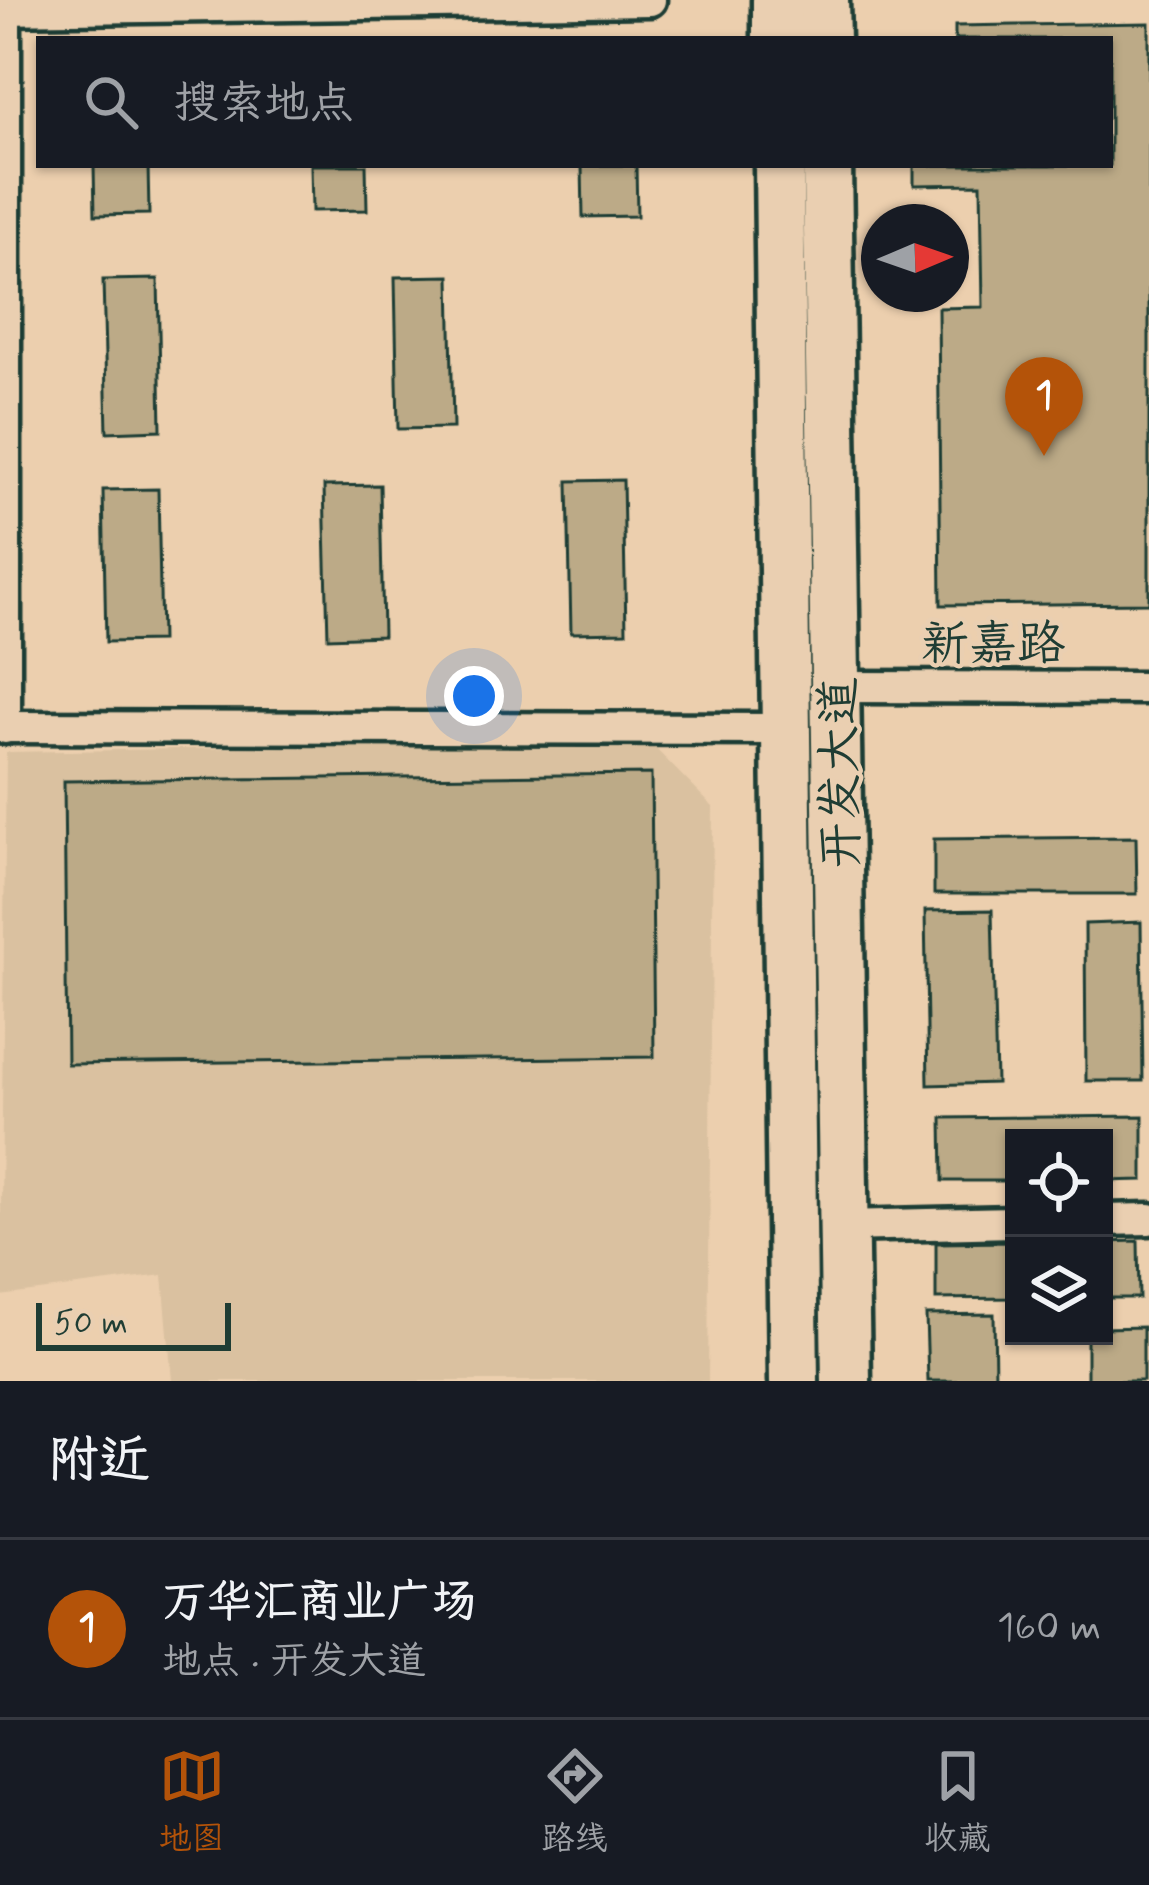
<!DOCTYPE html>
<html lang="zh">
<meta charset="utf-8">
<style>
body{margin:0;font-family:Mynerve,"LXGW WenKai TC",sans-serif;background:#242831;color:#f1f3f6}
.controls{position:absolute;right:36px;bottom:36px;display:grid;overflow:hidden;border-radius:0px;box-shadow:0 3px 9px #0004}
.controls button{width:108px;height:108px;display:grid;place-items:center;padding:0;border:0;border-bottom:3px solid #363941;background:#171b24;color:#f1f3f6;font:60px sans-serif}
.compass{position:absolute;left:861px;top:204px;width:108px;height:108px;border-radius:50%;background:#171b24;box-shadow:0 3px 9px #0004;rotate:88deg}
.scale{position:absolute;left:36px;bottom:30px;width:195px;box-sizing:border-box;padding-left:12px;border:6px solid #1f3d34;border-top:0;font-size:33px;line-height:42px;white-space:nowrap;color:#1f3d34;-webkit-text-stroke:9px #eacfb1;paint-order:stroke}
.you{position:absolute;left:474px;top:696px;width:42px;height:42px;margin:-30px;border:9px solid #fff;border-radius:50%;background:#1a73e8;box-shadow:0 0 0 18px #1a73e833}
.badge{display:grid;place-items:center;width:78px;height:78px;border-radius:50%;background:#b45309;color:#fff;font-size:39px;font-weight:700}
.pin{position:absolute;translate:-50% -99px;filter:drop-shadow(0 3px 6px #0008)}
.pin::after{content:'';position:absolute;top:63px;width:42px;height:36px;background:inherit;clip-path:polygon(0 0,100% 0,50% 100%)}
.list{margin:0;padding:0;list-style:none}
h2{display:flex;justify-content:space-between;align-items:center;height:156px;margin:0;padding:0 48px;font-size:51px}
h2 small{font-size:39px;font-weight:400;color:#9ea1a6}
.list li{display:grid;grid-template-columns:78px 1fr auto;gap:36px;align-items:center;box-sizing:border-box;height:180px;padding:0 48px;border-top:3px solid #363941}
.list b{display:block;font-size:45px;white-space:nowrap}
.list p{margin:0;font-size:39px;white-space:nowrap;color:#9ea1a6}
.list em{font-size:39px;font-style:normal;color:#9ea1a6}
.icon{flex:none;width:66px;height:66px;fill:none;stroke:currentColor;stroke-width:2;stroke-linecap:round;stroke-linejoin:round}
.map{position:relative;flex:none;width:1149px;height:1381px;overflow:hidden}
.search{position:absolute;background:#171b24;box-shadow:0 3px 9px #0004;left:36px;right:36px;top:36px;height:132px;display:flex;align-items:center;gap:30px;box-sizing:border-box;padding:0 42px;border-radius:0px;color:#9ea1a6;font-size:45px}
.sheet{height:336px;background:#171b24}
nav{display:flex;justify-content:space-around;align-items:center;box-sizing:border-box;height:168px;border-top:3px solid #363941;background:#171b24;font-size:33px;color:#9ea1a6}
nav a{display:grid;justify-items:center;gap:6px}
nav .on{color:#b45309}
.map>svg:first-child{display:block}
.built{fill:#dac1a0}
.building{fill:#bcaa87;stroke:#1f3d34;stroke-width:3}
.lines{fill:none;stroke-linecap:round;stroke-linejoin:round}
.street-casing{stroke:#1f3d34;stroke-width:39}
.primary-casing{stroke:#1f3d34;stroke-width:57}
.street{stroke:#eacfb1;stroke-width:30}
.primary{stroke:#eacfb1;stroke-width:48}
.labels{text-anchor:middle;stroke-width:9;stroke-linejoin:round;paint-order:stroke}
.street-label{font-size:48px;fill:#1f3d34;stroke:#eacfb1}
</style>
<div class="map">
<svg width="1149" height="1381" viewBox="0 0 1149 1381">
<rect width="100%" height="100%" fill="#eccfae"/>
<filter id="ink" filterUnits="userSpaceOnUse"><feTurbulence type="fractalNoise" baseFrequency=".00833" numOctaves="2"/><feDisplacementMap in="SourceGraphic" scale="24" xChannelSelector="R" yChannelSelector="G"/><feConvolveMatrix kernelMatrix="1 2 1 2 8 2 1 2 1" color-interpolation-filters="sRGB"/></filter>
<g filter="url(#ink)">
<path class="built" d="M648,741l65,66 -5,574h-536l-9,-106 -163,21 6,-544z"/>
<g class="building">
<path d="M1149,23v580l-208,2 -3,-297 45,-1 -2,-123 -67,1v-20h196v-126h-155v-13z"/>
<path d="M94,165h54l1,49 -54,1z"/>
<path d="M311,165h55l1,45 -55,1z"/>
<path d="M582,165h54l1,51 -54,1z"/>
<path d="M450,276l3,152 -55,1 -3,-152z"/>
<path d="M158,279l3,151 -54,2 -4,-152z"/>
<path d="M623,480l3,152 -55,1 -3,-152z"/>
<path d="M380,485l3,151 -55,2 -4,-152z"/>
<path d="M158,489l3,152 -55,1 -3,-152z"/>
<path d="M651,774l3,283 -587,7 -3,-283z"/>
<path d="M1136,837l1,57h-203v-55z"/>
<path d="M992,910l4,173 -68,2 -3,-174z"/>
<path d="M1141,922l2,159h-57l-1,-157z"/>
<path d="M1143,1116v64l-39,1v-43h-90v43h-71l-1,-63z"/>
<path d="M1138,1241l1,57h-35v-56z"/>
<path d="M1014,1242v56l-78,1v-56z"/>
<path d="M994,1314l1,67h-67l-2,-66z"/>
<path d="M1143,1327v54h-56v-45h17v-8z"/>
</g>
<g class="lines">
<g class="street-casing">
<g id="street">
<path d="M0,9l650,-9"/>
<path d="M837,687l312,1"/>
<path d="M0,727l786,2"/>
<path d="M5,728v-728"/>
<path d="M1104,1220l45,-1"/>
<path d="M844,1226l170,-4"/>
</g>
</g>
<g class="primary-casing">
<g id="primary">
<path d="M777,0v39"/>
<path d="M824,0l1,39"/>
<path d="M779,165l15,1216"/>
<path d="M827,165l19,1216"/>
</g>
</g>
<use href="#street" class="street"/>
<use href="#primary" class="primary"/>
</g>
</g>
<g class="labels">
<g class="street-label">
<text x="993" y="659">新嘉路</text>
<text transform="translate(838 773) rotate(-91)" y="17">开发大道</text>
</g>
</g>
</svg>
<div class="controls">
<button><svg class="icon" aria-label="locate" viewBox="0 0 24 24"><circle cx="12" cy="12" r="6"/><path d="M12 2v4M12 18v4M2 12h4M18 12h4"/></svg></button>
<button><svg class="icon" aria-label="layers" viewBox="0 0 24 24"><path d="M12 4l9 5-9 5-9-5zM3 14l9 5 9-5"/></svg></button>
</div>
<svg class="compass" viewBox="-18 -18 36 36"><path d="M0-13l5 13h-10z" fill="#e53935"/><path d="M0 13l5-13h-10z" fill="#9ea1a6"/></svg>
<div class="scale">50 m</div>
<div class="you"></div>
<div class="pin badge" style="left:1044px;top:456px">1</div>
<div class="search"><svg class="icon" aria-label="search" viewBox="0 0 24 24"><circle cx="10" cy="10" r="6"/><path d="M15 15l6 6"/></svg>搜索地点</div>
</div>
<section class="sheet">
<h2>附近<small></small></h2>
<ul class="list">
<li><span class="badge">1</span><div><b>万华汇商业广场</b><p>地点 · 开发大道</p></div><em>160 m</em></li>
</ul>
</section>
<nav>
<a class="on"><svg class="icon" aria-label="map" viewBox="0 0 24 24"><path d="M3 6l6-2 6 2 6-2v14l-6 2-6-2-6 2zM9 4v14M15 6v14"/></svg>地图</a>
<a><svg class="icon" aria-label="directions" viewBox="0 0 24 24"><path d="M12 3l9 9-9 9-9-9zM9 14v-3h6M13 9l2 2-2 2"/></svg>路线</a>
<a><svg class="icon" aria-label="saved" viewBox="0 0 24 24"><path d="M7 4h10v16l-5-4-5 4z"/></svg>收藏</a>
</nav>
